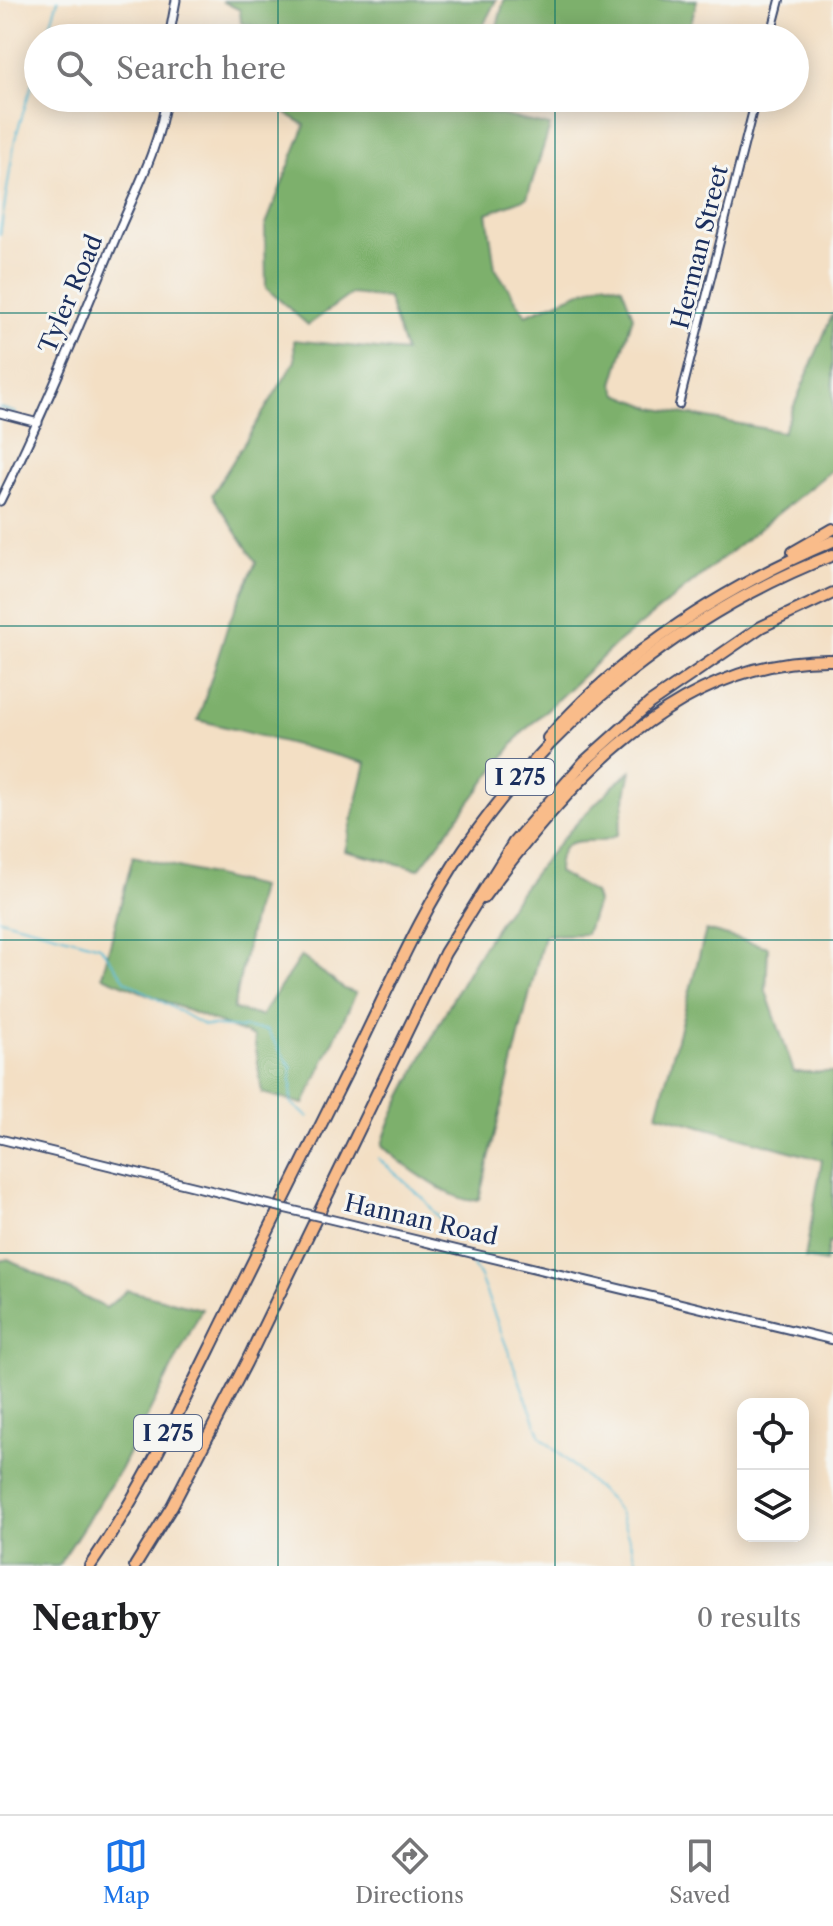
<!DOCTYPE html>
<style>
body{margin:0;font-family:"Libre Caslon Text",serif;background:#f2f2f2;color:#202124}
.controls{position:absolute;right:24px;bottom:24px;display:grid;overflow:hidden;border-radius:16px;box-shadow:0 4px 20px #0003}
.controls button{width:72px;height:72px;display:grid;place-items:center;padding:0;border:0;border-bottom:2px solid #e0e0e0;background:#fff;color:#202124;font:40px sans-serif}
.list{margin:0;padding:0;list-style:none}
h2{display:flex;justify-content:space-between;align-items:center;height:104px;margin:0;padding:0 32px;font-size:34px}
h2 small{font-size:26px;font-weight:400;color:#757577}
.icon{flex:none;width:44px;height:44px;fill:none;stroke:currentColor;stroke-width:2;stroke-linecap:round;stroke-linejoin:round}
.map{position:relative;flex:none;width:833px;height:1566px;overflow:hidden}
.search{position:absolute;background:#fff;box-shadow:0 4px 20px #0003;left:24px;right:24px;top:24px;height:88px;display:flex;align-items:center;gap:20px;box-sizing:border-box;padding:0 28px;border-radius:44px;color:#757577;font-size:30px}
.sheet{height:248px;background:#fff}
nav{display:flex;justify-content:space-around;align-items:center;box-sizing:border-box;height:112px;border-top:2px solid #e0e0e0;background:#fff;font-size:22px;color:#757577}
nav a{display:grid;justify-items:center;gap:4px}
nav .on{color:#1a73e8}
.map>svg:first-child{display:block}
.forest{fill:#7db06c;stroke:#4c7065;stroke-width:2}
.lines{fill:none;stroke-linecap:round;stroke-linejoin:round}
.stream{stroke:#54b9d3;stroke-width:2}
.minor-casing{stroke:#3b496d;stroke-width:10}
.tertiary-casing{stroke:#3b496d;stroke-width:11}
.motorway-casing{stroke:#3b496d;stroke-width:14}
.minor{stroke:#fff;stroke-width:6}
.tertiary{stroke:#fff;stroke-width:7}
.motorway{stroke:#f9bc8a;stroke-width:10}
.tertiary-bridge-casing{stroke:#3b496d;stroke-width:11;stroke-linecap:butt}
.tertiary-bridge{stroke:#fff;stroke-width:7}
.grid{fill:none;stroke:#0f766e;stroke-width:2;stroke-opacity:0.55}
.labels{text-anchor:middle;stroke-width:6;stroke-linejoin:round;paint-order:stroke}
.shield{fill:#f6f6f2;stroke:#5d6b8a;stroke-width:2}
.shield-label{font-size:22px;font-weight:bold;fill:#1b2f5e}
.street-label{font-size:24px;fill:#1b2f5e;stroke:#f6f6f2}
</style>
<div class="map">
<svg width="833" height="1566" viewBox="0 0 833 1566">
<rect width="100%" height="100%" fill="#f6f6f2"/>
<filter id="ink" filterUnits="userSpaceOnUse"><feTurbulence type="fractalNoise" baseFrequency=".0125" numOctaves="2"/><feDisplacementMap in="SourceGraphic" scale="16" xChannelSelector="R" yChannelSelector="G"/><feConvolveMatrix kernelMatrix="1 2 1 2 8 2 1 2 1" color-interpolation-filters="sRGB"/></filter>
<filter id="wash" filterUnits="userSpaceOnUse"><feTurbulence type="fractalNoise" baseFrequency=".006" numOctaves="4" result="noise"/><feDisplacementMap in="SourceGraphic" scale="32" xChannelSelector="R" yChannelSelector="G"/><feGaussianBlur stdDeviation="1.8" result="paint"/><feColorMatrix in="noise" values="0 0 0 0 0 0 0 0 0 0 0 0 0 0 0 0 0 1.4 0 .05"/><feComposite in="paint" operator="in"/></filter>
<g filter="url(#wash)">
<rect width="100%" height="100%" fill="#f3dfc4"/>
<g class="forest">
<path d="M496,0l-19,38h-173l-63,-15 -1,-13 -18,-9z"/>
<path d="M504,0h193l-10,38h-193z"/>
<path d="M260,98h164l126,28 -23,72 -40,15 8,55 31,47 78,-33 18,5 11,29 -20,68 5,10 35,14 130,24 50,-119v156l-218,176 -94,89 -102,135 -74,-18 21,-88 -168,-43 31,-98 27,-60 -44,-67 83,-134 -1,-21 111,12 -17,-54 -37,-4 -43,31 -42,-37 -1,-61 40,-102z"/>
<path d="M631,770l-13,64c-25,18 -59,-11 -60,38l36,21 3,9 -11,32 -42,1 -65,264c-18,10 -84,-39 -97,-54 9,-32 26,-59 41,-89 52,-107 117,-206 208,-286z"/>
<path d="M133,856l127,31 -27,122 28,7 40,-60 43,33 12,4 -52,111 -42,-11 -8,-56 -152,-61z"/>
<path d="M706,930l62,17 -2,44 28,81h39v171h-4l-4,19 -20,-4 17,-98 -165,-46z"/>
<path d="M8,1259l98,49 21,-18 75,19 -82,161 -62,96h-58v-305z"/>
</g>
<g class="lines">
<g class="stream">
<path d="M46,38l12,-38"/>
<path d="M0,234l15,-95 23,-75"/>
<path d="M0,408l16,5"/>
<path d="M0,919l100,27 26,35 77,44 64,5 24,37v36l17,14"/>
<path d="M378,1158l46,41 33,41"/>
<path d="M469,1259l11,18 61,160 69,63 10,14 19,52"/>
</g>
</g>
</g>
<g filter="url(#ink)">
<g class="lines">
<g class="minor-casing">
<g id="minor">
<path d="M770,38l10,-38"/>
<path d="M679,405l77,-307"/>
</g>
</g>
<g class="tertiary-casing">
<g id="tertiary">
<path d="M169,38l7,-38"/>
<path d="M0,413l38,10"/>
<path d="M0,501c43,-86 79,-175 116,-264 19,-45 44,-91 50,-139"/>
<path d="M0,1139l258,63"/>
<path d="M342,1222l491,118"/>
</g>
</g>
<g class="motorway-casing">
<g id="motorway">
<path d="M793,552l40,-23"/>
<path d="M548,738c78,-89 177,-151 285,-197"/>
<path d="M483,898c85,-115 194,-241 350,-238"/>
<path d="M90,1566c53,-77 92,-161 133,-244 47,-95 94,-190 141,-284 31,-64 60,-130 100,-189 90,-131 220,-236 369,-294"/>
<path d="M135,1566l37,-60 74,-143 199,-410 69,-111 70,-80 66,-59 111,-76 72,-34"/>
</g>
</g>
<use href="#minor" class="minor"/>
<use href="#tertiary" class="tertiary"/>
<use href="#motorway" class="motorway"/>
<g class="tertiary-bridge-casing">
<path id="tertiary-bridge" d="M258,1202l84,20"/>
</g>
<use href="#tertiary-bridge" class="tertiary-bridge"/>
</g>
</g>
<path class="grid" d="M278,0v38M555,0v38M278,98v1468M555,98v1468M0,313h833M0,626h833M0,940h833M0,1253h833"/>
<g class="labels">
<g class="shield">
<rect x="486" y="759" width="68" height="36" rx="6"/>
<rect x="134" y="1415" width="68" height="36" rx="6"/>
</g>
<g class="shield-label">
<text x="520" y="785">I 275</text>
<text x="168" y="1441">I 275</text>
</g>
<g class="street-label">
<text transform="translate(700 247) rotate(-76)" y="8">Herman Street</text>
<text transform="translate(71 294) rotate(-67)" y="8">Tyler Road</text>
<text transform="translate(421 1220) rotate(13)" y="8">Hannan Road</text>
</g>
</g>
</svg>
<div class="controls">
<button><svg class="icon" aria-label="locate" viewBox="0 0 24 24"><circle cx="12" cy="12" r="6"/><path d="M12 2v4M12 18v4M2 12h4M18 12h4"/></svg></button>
<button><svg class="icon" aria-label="layers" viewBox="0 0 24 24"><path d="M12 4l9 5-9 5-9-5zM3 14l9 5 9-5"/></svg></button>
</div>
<div class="search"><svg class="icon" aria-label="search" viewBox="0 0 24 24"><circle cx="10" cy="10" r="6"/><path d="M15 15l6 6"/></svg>Search here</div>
</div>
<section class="sheet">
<h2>Nearby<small>0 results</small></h2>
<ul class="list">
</ul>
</section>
<nav>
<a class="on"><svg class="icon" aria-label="map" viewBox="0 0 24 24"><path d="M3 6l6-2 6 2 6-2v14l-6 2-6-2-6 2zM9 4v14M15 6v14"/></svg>Map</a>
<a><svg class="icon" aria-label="directions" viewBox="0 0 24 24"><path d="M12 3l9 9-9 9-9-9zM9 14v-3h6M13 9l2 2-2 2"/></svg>Directions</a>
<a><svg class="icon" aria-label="saved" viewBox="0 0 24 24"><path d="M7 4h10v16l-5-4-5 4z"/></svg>Saved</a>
</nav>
